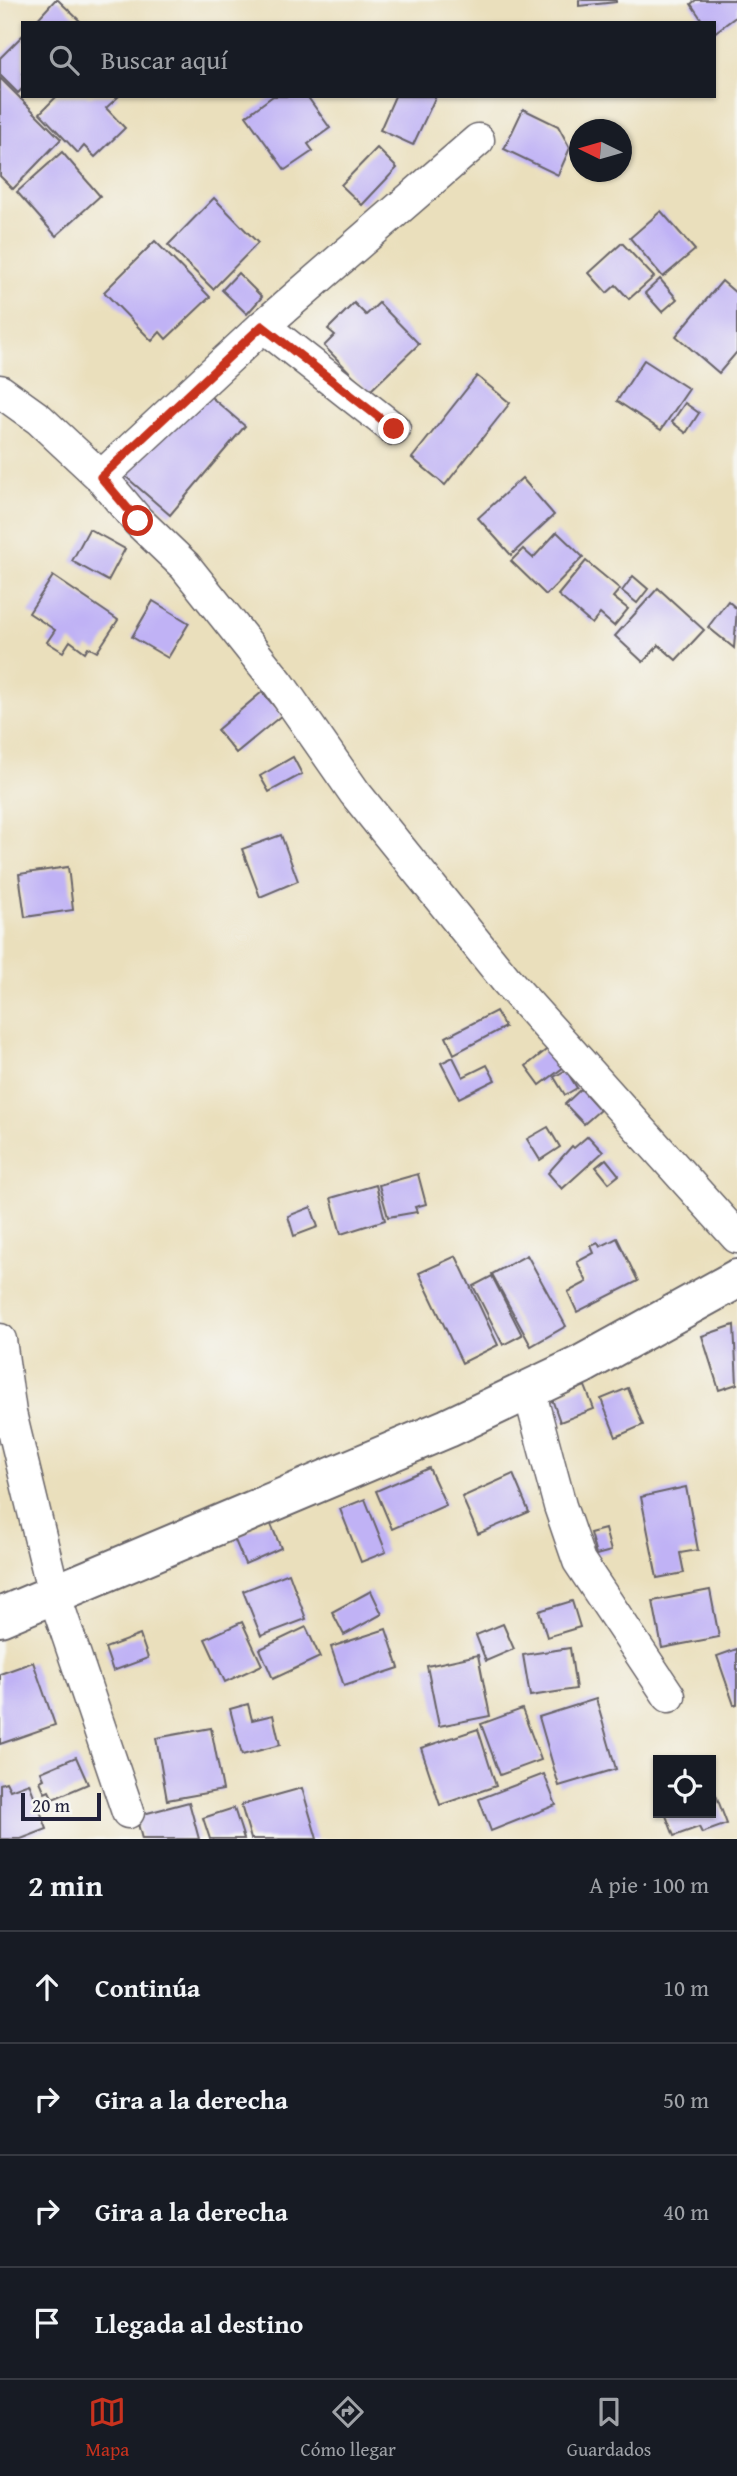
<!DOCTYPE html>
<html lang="es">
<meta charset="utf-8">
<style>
body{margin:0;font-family:"Gentium Book Plus",serif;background:#242831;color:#f1f3f6}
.controls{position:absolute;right:21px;bottom:21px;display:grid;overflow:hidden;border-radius:0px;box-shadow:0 2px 5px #0004}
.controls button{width:63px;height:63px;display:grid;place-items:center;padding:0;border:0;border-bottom:2px solid #363941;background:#171b24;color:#f1f3f6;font:35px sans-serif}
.compass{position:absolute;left:569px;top:119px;width:63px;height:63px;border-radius:50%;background:#171b24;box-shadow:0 2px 5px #0004;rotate:275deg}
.scale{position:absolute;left:21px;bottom:18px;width:80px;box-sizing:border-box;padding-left:7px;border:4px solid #22223b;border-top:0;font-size:19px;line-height:24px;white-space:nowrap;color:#22223b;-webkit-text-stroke:5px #f6f6f2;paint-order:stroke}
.stop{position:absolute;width:21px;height:21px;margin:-16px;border:5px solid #c8321e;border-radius:50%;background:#fff}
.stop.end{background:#c8321e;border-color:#fff;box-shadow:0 2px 7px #0008}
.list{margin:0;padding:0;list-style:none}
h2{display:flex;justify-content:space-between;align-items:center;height:91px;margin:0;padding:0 28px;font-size:30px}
h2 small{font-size:23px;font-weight:400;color:#9ea1a6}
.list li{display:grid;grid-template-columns:46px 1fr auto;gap:21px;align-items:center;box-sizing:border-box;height:112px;padding:0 28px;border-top:2px solid #363941}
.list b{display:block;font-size:26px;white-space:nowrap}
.list em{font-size:23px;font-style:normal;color:#9ea1a6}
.icon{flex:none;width:38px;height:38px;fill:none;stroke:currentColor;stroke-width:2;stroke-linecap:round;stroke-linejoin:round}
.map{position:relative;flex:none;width:737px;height:1839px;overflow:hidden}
.search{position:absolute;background:#171b24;box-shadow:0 2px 5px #0004;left:21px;right:21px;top:21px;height:77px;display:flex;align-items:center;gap:18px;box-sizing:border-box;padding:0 24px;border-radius:0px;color:#9ea1a6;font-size:26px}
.sheet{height:539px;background:#171b24}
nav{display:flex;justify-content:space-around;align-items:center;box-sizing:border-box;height:98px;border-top:2px solid #363941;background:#171b24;font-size:19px;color:#9ea1a6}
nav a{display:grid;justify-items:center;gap:4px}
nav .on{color:#c8321e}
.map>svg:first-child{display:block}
.building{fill:#c0b2f5}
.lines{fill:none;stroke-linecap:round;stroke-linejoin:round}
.minor-casing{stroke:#686468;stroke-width:35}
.tertiary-casing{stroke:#686468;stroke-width:42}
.minor{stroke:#fff;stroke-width:32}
.tertiary{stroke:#fff;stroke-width:38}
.route{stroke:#c8321e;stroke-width:9}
</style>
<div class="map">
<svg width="737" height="1839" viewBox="0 0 737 1839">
<rect width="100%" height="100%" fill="#f6f6f2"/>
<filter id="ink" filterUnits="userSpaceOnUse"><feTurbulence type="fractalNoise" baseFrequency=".0143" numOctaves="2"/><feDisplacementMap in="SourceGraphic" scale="14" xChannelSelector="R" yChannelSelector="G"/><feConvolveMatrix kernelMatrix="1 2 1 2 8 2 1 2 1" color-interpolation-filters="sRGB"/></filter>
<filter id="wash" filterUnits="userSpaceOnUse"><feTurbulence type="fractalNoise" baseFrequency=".00686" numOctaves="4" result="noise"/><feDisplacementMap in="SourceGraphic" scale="28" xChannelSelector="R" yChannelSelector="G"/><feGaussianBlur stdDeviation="1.57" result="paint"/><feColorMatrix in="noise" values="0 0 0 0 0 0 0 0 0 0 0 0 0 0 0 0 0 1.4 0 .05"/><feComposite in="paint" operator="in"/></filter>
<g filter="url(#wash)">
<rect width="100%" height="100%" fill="#eadfbc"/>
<g id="blocks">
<g class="building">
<path d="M55,0h3l24,23h-48z"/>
<path d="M579,0h37v2l-37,4z"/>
<path d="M696,0h41v16l-23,17v-10h-10l-13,-19z"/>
<path d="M23,35v53l-5,5 -18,-18v-17z"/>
<path d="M0,78l61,61 -48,50 -13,-13z"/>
<path d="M57,96h62l-13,12 19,20 -30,29 -11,-11 -6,7 -38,-40z"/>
<path d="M273,96h34l23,32 -22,16 5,7 -28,19 -39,-54z"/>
<path d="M395,96h41l-23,49 -33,-15z"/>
<path d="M523,109l35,17 12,22 -12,27 -54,-26z"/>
<path d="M377,148l20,20 -35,37 -21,-20z"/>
<path d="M62,152l38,44 -44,40 -39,-44z"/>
<path d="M214,198l44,45 -45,46 -45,-44z"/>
<path d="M661,211l34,39 -32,27 -33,-39z"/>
<path d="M155,241l55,56 -44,42 -6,-7 -8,9 -48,-49z"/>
<path d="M622,243l32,34 -25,22 -13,-14 -9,8 -18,-20z"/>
<path d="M238,273l24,24 -15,17 -25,-24z"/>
<path d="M660,279l17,20 -15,13 -17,-19z"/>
<path d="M722,281l15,13v58l-18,21 -43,-37z"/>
<path d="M354,303l12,12 13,-12 40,41 -50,48 -45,-46 11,-11 -7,-6z"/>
<path d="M644,360l45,29 -28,41 -44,-29z"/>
<path d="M477,376l33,27 -65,82 -33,-27z"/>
<path d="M204,391l41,35 -75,89 -45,-39z"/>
<path d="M685,403l14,10 -13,20 -14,-11z"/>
<path d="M522,478l32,37 -43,40 -33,-37z"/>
<path d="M89,529l36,20 -17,32 -36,-20z"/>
<path d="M557,532l26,25 -37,38 -35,-34 12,-12 10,9z"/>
<path d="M586,561l34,28 -7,8 15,12 -14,17 -14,-12 -8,10 -34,-29z"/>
<path d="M53,576l65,44 -21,32 -9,-5 -3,5 -15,-11 -7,11 -16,-10 8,-12 -26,-17z"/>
<path d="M633,576l15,13 -11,14 -15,-12z"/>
<path d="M658,588l46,42 -28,30 -17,-15 -16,17 -28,-26z"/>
<path d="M153,601l36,22 -21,35 -36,-21z"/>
<path d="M728,601l9,8 -3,39 -26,-21z"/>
<path d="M262,692l20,23 -46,38 -19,-23z"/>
<path d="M293,757l9,17 -33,18 -9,-16z"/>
<path d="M281,835l17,46 -38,16 -18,-48z"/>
<path d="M68,867l5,43 -48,7 -6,-43z"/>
<path d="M496,1011l9,16 -51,27 -8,-17z"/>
<path d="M550,1047l14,20 -24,18 -14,-19z"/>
<path d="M453,1057l10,20 24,-12 8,15 -36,18 -18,-35z"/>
<path d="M566,1070l11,18 -12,7 -11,-18z"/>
<path d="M581,1089l19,21 -16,14 -19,-20z"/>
<path d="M548,1127l12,20 -20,13 -13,-21z"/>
<path d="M588,1136l15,16 -41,37 -14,-16 24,-27 2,2z"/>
<path d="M606,1159l13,16 -10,8 -13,-16z"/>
<path d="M418,1174l8,30 -11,3 2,5 -29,5 -9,-32z"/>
<path d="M376,1185l9,35 -44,14 -10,-36z"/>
<path d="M311,1207l7,20 -24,9 -6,-20z"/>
<path d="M617,1238l21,43 -61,31 -9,-20 19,-10 -10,-20 17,-9 -3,-7 7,-3 2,4z"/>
<path d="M527,1255l39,71 -35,20 -39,-72z"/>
<path d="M456,1256l42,89 -36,18 -43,-90z"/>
<path d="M492,1276l30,59 -19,10 -30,-59z"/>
<path d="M734,1325l3,59 -18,6 -17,-54z"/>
<path d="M585,1386l9,23 -34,13 -8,-23z"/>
<path d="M628,1388l15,37 -27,12 -15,-38z"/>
<path d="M429,1468l17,37 -54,24 -16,-38z"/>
<path d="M513,1474l16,38 -51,22 -16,-37z"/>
<path d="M686,1487l12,63 -18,3 4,20 -27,5 -16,-81z"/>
<path d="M365,1499l21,53 -25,10 -21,-53z"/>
<path d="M270,1522l11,26 -36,16 -11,-26z"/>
<path d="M605,1529l6,22 -15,4 -6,-22z"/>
<path d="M289,1573l17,46 -45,17 -18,-45z"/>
<path d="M710,1590l9,47 -57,11 -9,-47z"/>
<path d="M371,1591l11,23 -38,21 -12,-23z"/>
<path d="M572,1601l8,26 -33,10 -8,-26z"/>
<path d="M242,1622l20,43 -37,17 -20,-43z"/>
<path d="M503,1624l11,25 -28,12 -10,-26z"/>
<path d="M306,1627l14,30 -47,22 -13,-30z"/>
<path d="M386,1629l13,39 -55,18 -13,-39z"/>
<path d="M140,1635l8,23 -35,13 -8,-23z"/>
<path d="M570,1648l6,41 -46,7 -7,-41z"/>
<path d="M737,1649v55l-3,1 -17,-49z"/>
<path d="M478,1655l12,61 -51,10 -12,-60z"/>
<path d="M33,1662l22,63 -55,19v-70z"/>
<path d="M596,1699l20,70 -57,17 -20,-69z"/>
<path d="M248,1704l4,16 21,-5 7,30 -38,10 -12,-46z"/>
<path d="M522,1709l19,51 -41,15 -19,-51z"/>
<path d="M211,1728l12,62 -56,10 -11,-62z"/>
<path d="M478,1729l18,57 -56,19 -19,-57z"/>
<path d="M76,1757l12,27 -35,15 -4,-8 -4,2 -5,-12 4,-2 -3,-7z"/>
<path d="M544,1774l12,31 -65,26 -12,-32z"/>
<path d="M6,1782l4,8 19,-7 18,46 -26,10h-21v-55z"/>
<path d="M711,1782l16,42 -25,9 -3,-6 -25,9 -9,-23h46z"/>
<path d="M302,1788l15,51h-66l-10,-34z"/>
<path d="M189,1802l10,37h-57l-6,-23z"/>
<path d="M234,1808l10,31h-34l-7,-21z"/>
</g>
</g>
</g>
<g filter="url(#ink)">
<use href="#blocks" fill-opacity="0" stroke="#686468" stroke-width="2"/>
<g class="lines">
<g class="minor-casing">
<g id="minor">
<path d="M263,326l131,103"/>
<path d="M0,391l39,28 62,58 37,44 47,45 94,118 76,109 151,187 231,257"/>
<path d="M101,477l162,-151 215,-186"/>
<path d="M0,1340l10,73 44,181 74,218"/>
<path d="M529,1390l31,116 19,55 90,135"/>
</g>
</g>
<g class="tertiary-casing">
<path id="tertiary" d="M0,1617l448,-189 133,-63 156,-86"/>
</g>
<use href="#minor" class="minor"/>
<use href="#tertiary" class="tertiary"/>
</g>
</g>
<g class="lines" filter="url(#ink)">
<path class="route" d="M138,521l-37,-44 161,-151 132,103"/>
</g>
</svg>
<div class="controls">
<button><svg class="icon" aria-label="locate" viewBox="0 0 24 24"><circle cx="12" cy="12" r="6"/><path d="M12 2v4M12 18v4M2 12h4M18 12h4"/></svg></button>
</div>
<svg class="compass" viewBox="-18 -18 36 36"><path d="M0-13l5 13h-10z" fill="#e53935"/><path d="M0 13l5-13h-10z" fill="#9ea1a6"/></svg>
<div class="scale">20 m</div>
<div class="stop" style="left:138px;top:521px"></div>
<div class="stop end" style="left:394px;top:429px"></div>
<div class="search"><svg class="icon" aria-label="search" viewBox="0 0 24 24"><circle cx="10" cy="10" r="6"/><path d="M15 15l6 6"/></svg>Buscar aquí</div>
</div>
<section class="sheet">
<h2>2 min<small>A pie · 100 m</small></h2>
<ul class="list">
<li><svg class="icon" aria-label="ahead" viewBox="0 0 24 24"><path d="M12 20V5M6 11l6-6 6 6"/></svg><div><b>Continúa</b></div><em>10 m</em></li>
<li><svg class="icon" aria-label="right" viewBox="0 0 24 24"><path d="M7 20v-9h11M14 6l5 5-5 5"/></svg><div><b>Gira a la derecha</b></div><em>50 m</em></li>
<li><svg class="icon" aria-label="right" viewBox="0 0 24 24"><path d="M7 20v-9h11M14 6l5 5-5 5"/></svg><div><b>Gira a la derecha</b></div><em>40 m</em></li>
<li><svg class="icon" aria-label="arrive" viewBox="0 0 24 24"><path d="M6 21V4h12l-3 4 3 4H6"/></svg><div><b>Llegada al destino</b></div></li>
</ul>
</section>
<nav>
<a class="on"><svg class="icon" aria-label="map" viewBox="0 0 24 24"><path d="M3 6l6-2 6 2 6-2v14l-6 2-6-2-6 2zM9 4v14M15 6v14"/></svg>Mapa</a>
<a><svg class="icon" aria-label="directions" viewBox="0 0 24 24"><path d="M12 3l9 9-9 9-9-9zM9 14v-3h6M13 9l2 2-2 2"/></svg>Cómo llegar</a>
<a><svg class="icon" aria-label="saved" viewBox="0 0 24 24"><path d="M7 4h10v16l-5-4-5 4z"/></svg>Guardados</a>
</nav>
